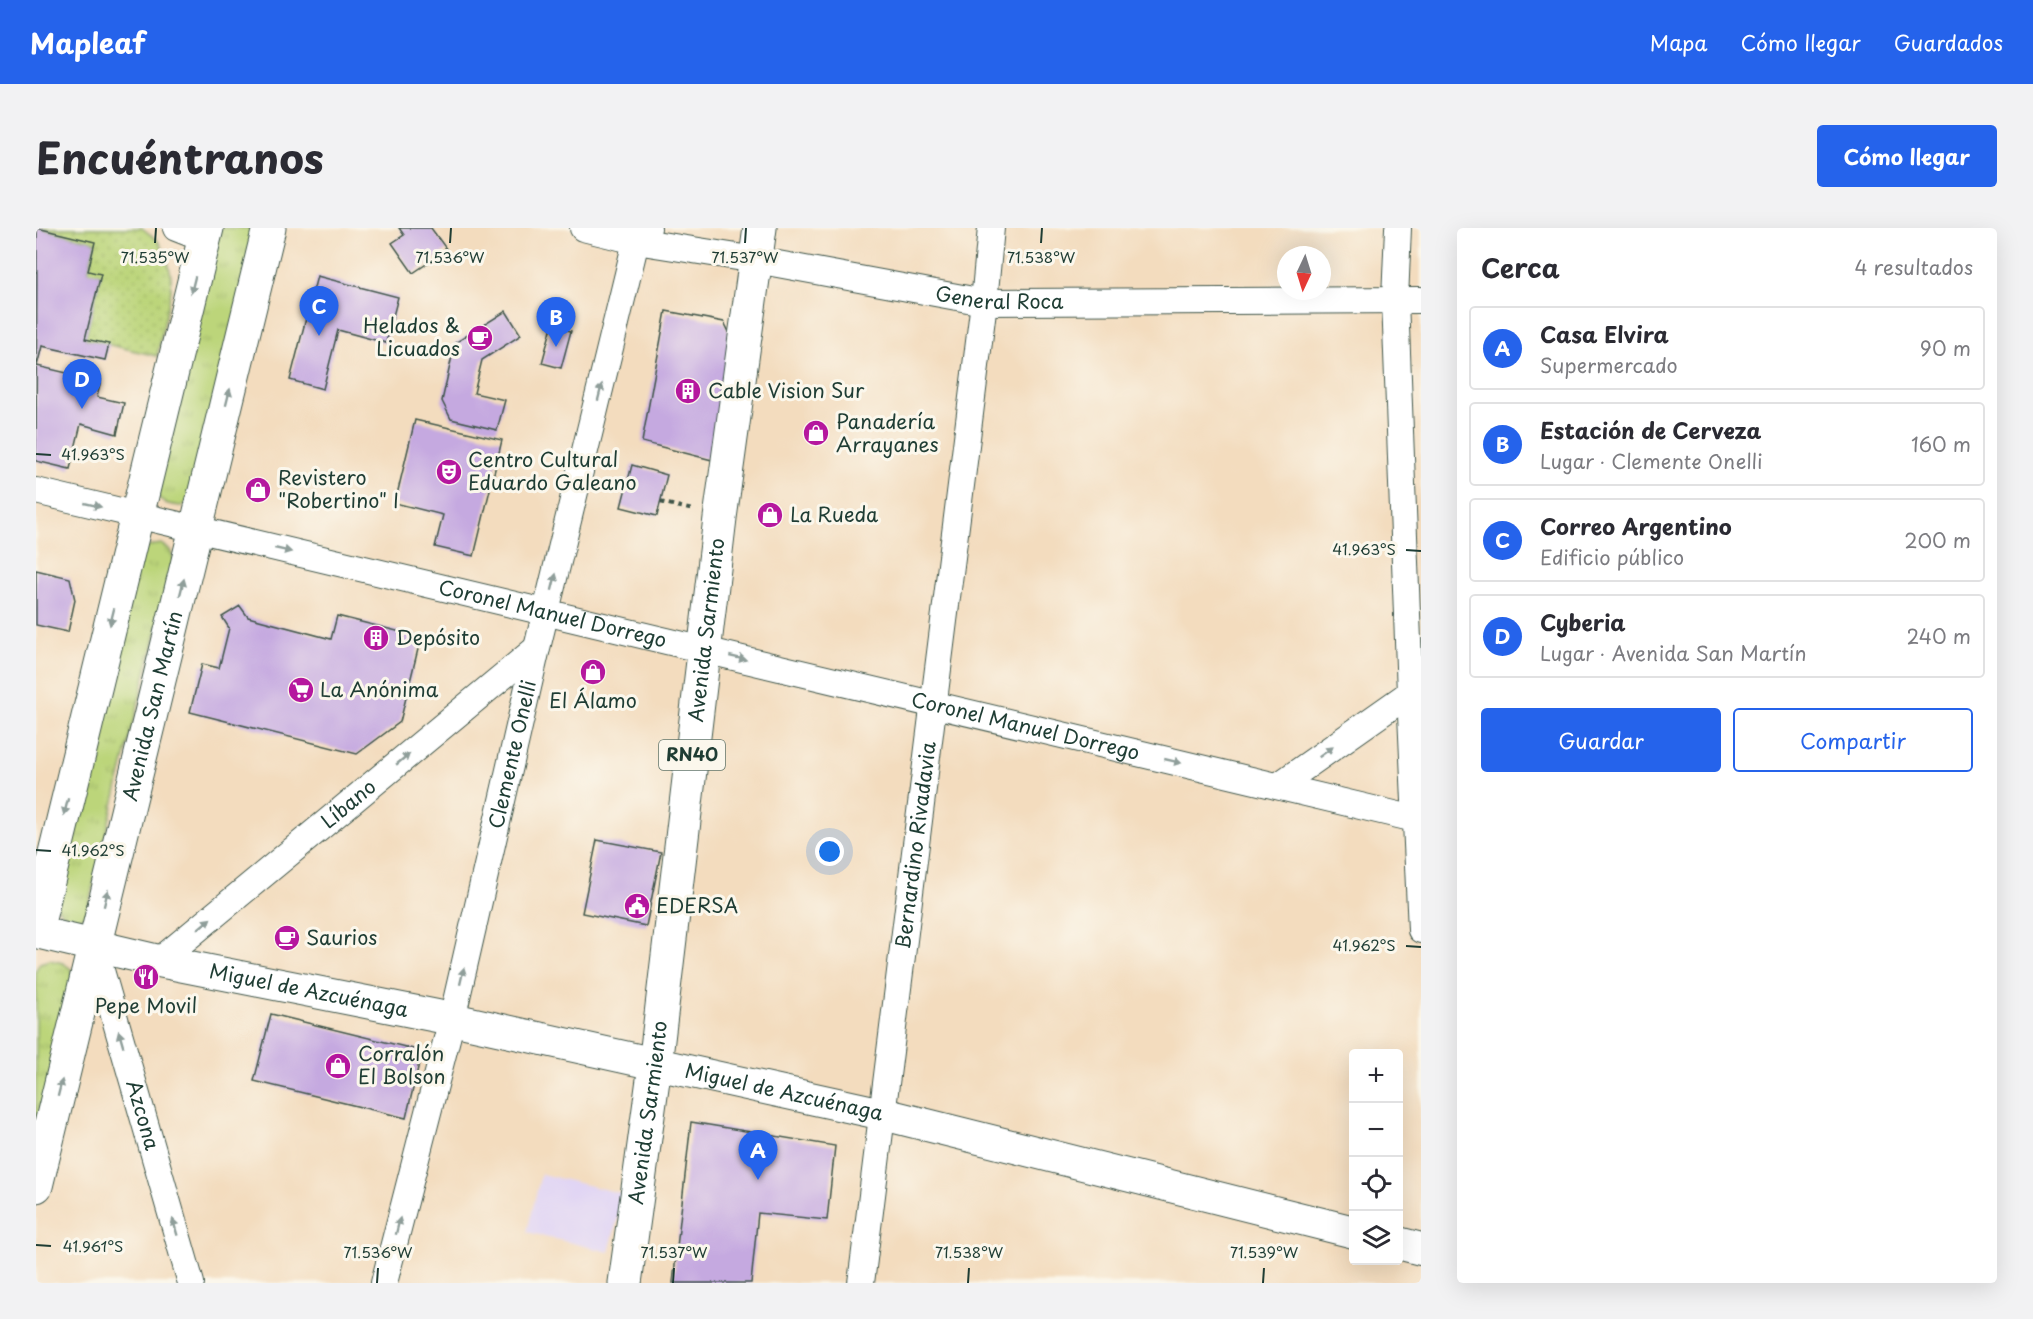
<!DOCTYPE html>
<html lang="es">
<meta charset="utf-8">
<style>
body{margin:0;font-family:"Playpen Sans",sans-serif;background:#f2f2f3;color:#2b2b33}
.controls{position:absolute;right:18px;bottom:18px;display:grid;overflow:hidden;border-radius:6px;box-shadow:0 6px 24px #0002}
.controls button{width:54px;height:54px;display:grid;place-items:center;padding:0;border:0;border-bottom:2px solid #e1e1e2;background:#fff;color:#2b2b33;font:30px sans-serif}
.compass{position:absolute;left:1241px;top:18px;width:54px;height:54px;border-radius:50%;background:#fff;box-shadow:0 6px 24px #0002;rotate:184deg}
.you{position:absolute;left:794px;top:624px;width:21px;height:21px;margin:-15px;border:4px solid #fff;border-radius:50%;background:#1a73e8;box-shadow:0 0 0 9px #1a73e833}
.badge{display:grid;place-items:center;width:39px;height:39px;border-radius:50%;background:#2563eb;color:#fff;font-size:20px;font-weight:700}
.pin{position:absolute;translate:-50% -50px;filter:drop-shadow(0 2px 3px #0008)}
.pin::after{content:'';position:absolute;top:32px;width:21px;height:18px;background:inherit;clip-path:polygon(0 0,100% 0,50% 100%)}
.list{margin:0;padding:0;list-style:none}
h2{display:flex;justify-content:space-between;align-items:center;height:78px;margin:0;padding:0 24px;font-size:26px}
h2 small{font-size:20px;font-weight:400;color:#7c7c81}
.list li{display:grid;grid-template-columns:39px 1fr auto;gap:18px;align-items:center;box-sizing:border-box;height:84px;margin:0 12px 12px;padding:0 12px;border:2px solid #e1e1e2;border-radius:6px}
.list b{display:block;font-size:22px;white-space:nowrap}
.list p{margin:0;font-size:20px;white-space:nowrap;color:#7c7c81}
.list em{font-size:20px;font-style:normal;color:#7c7c81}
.actions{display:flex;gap:12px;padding:18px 24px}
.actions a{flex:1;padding:14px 0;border:2px solid #2563eb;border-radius:6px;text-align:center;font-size:21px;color:#2563eb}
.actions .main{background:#2563eb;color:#fff}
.icon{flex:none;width:33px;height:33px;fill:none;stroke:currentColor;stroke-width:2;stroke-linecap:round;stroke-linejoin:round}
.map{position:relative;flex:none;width:1385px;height:1055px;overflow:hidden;border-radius:6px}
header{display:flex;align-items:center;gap:36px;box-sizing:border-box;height:84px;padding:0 30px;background:#2563eb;color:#fff}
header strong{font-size:28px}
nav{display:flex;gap:33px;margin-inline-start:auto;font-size:21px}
.intro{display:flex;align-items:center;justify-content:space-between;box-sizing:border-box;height:144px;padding:0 36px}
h1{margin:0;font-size:42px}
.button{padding:15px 27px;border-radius:6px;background:#2563eb;color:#fff;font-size:21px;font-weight:700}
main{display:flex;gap:36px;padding:0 36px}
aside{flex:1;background:#fff;border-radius:6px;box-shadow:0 6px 24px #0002}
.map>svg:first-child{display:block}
.built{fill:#e0d4f4}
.grass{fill:url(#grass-dots);stroke:#6e8957;stroke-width:1.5}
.park{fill:url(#park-tufts);stroke:#6e8957;stroke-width:1.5}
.building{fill:#c5a9e0}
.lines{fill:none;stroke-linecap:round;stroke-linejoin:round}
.minor-casing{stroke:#3f5549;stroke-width:28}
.tertiary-casing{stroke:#3f5549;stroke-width:34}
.secondary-casing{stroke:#3f5549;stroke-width:35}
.trunk-casing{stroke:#3f5549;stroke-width:35}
.path{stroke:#3f5549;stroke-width:4;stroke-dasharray:4.5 4.5;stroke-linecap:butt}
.minor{stroke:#fff;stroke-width:26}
.tertiary{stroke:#fff;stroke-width:32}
.secondary{stroke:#fff;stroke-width:33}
.trunk{stroke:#fff;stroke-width:33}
.oneway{fill:#8f9e9a}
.ticks{fill:none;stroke:#1f3d34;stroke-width:2}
.labels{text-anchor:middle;stroke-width:6;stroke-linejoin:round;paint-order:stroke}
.shield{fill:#fbf7ec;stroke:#61756b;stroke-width:1.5}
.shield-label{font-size:18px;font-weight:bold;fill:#1f3d34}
.street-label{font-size:20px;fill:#1f3d34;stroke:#fbf7ec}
.poi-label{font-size:20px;fill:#1f3d34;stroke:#fbf7ec;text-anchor:start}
.ticks-label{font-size:15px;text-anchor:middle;fill:#1f3d34;stroke:#fbf7ec;stroke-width:6;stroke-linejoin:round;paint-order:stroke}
</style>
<header>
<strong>Mapleaf</strong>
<nav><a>Mapa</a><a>Cómo llegar</a><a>Guardados</a></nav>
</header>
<div class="intro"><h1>Encuéntranos</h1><a class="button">Cómo llegar</a></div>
<main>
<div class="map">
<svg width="1385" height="1055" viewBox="0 0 1385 1055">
<defs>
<pattern id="grass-dots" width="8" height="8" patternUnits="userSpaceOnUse" patternTransform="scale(1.5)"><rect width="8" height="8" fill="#bcd57a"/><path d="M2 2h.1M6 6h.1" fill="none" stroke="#a1b86a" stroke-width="1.8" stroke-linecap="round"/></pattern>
<pattern id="park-tufts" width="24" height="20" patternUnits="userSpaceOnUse" patternTransform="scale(1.5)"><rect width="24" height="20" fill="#bcd57a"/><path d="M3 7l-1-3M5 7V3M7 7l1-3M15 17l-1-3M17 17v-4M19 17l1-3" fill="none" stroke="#a1b86a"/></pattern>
</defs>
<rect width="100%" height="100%" fill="#fbf7ec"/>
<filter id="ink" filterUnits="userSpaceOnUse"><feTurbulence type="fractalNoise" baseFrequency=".0167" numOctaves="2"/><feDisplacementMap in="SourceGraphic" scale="12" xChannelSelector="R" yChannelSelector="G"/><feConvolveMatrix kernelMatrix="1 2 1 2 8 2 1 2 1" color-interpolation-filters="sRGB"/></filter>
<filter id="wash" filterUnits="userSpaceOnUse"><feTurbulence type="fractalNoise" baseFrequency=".008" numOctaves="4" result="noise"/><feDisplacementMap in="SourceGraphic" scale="24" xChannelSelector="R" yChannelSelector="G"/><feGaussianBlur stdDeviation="1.35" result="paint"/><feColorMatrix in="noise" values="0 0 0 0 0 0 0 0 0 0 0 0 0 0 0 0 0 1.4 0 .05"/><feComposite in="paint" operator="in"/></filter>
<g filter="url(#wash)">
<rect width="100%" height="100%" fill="#f3dcbe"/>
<path class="built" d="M505,946l83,20 -15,58 -82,-20z"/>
<path class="grass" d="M1,0h105l16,13 9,16 4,19v15l-14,65 -72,-17 16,-65 -13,-3 7,-29z"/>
<g class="park">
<path d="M179,0h46l-70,272 -9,6c-13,-1 -21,-2 -28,-15z"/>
<path d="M125,316l9,6 4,10 -88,354c-11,9 -22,3 -29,-7l82,-352 10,-9z"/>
<path d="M14,732l13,3 8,6 2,12 -37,153v-164l4,-7z"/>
</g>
<g id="blocks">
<g class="building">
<path d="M1,0l58,14 -7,29 13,3 -16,65 24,5 -4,16 -63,-14 -5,20 64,15 -4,16 27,6 -7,31 -36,-10 -11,45 -34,-8z"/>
<path d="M363,0h32l16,22 -34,23 -21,-30 12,-8z"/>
<path d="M281,48l81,21 -12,46 -48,-13 -15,59 -33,-9z"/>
<path d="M470,83l15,24 -39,25 -8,33 31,7 -8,30 -46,-11 -9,-18 13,-58z"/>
<path d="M630,83l58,11 9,18 -21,120 -70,-18z"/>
<path d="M516,98l19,5 -10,37 -19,-5z"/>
<path d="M379,192l87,20 -28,116 -39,-9 8,-32 -48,-12z"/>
<path d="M596,237l35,10 -10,41 -36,-9z"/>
<path d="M0,342l34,8 5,22 -7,32 -32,-7z"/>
<path d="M204,378l8,11 83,22 6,-23 84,21 -21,85 -43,32 -167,-42 12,-48 17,4 10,-40 -7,-11z"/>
<path d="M561,612l64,12 -15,74 -64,-13z"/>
<path d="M235,786l151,37 -16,67 -152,-37z"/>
<path d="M655,894l144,24 -8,74 -69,-7 -7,70h-78z"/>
</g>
</g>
</g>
<g filter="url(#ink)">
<use href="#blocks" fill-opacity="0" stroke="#3f5549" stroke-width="1.5"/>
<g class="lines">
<g class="minor-casing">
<g id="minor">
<path d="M140,0l28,11"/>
<path id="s1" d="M547,0l53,13 120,19 228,42 437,-2"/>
<path d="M1362,0l-3,72 15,393 11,237"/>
<path id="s2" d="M0,263l1379,328"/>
<path d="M1242,558l132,-93"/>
<path id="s3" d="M58,718l97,337"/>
<path id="s4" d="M123,733l378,-313"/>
<path id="s5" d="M348,1055l68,-264 85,-371 99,-407 12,-13"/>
<path id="s6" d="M825,1055l123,-981 7,-74"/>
</g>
</g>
<g class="tertiary-casing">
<g id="tertiary">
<path id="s7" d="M0,704l123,29 293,58 431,95 471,118"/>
<path d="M1362,1015l23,6"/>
</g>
</g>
<g class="secondary-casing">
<g id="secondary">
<path d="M0,703l171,-703"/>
<path id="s8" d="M0,958l233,-958"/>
</g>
</g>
<g class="trunk-casing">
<g id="trunk">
<path id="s9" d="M589,1055l30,-218 65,-547 40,-290"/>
</g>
</g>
<path class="path" d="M624,274l33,8"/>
<use href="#minor" class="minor"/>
<use href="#tertiary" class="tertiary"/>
<use href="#secondary" class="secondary"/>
<use href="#trunk" class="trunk"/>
</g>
<defs><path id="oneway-solid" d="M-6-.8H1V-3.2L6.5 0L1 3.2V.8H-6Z" transform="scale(1.5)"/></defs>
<g class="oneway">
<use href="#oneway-solid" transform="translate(157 57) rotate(104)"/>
<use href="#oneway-solid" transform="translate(564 164) rotate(-76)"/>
<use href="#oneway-solid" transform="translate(192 169) rotate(-76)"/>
<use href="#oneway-solid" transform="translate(57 277) rotate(13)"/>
<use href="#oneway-solid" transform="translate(247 322) rotate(13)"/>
<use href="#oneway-solid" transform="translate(518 354) rotate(-76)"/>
<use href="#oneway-solid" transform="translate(146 359) rotate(-76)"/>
<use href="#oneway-solid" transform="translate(76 389) rotate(104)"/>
<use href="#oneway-solid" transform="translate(702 430) rotate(13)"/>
<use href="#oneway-solid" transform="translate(1290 524) rotate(-36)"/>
<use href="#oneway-solid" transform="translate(367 531) rotate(-40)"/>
<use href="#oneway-solid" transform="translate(1137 533) rotate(13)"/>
<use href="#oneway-solid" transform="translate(30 579) rotate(104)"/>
<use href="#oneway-solid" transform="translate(70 670) rotate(-76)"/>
<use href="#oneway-solid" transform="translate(168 696) rotate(-40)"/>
<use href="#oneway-solid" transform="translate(426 748) rotate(-77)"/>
<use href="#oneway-solid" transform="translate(85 811) rotate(-106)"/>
<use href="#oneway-solid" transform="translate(24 860) rotate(-76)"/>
<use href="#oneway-solid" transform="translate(362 998) rotate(-76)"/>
<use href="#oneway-solid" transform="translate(139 999) rotate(-106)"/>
</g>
</g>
<path class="ticks" d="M119,15l1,-15M414,15l1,-15M709,15l1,-15M1005,15l1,-15M0,226l15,1M1370,322l15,1M0,622l15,1M1370,718l15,1M0,1017l15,1M341,1055l1,-15M637,1055l1,-15M932,1055l1,-15M1227,1055l1,-15"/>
<defs>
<g id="cafe-disc" transform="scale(1.35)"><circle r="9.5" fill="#b5179e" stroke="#fbf7ec"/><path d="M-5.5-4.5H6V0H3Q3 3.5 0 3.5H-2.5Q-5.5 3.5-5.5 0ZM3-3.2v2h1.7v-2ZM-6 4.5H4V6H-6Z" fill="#fff"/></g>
<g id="building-disc" transform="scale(1.35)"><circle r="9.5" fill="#b5179e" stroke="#fbf7ec"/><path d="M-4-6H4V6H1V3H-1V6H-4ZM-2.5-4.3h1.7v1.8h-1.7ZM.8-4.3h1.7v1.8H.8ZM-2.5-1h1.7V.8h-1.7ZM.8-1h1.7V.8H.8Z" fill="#fff"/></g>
<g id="shop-disc" transform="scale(1.35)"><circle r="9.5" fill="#b5179e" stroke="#fbf7ec"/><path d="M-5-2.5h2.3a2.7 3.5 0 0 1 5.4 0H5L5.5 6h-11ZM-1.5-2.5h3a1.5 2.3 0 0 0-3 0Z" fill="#fff"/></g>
<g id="theatre-disc" transform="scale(1.35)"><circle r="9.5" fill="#b5179e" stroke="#fbf7ec"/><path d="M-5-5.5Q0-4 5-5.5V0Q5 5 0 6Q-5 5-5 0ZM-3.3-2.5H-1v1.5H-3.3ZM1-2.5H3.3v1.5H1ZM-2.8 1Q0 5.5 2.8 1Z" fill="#fff"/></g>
<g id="supermarket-disc" transform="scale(1.35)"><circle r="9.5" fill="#b5179e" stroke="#fbf7ec"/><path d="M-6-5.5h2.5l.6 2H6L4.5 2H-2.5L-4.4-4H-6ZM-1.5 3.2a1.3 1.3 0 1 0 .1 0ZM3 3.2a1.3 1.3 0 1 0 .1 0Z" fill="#fff"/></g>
<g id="civic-disc" transform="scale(1.35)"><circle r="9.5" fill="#b5179e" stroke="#fbf7ec"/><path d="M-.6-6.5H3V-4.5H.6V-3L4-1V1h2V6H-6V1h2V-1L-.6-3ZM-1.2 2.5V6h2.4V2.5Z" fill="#fff"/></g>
<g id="restaurant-disc" transform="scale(1.35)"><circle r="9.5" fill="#b5179e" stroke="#fbf7ec"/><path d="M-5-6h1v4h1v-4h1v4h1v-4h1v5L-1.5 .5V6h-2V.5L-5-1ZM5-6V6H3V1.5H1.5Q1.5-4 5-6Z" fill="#fff"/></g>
</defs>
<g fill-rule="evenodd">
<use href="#cafe-disc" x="444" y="110"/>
<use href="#building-disc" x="652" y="163"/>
<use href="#shop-disc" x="780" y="205"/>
<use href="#theatre-disc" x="413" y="244"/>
<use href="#shop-disc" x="222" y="262"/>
<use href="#shop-disc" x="734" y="287"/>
<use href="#building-disc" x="340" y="410"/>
<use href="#shop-disc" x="557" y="444"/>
<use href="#supermarket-disc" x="265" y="462"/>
<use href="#civic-disc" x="601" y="678"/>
<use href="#cafe-disc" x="251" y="710"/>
<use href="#restaurant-disc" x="110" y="749"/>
<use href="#shop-disc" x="302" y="838"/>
</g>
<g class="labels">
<rect class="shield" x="623" y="512" width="66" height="30" rx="4.5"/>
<g class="shield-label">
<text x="656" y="533">RN40</text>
</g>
<g class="street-label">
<text dy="7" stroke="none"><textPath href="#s1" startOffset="423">General Roca</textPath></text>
<text dy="7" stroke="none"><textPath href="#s2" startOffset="531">Coronel Manuel Dorrego</textPath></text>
<text dy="7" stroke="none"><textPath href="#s9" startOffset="658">Avenida Sarmiento</textPath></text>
<text dy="7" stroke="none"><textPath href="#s8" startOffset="494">Avenida San Martín</textPath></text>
<text dy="7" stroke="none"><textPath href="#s2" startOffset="1017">Coronel Manuel Dorrego</textPath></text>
<text dy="7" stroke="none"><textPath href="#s5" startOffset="544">Clemente Onelli</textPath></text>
<text dy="7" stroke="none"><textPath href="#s4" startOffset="246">Líbano</textPath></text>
<text dy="7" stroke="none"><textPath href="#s6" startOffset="441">Bernardino Rivadavia</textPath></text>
<text dy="7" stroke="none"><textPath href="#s7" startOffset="279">Miguel de Azcuénaga</textPath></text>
<text dy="7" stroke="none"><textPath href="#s7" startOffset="765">Miguel de Azcuénaga</textPath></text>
<text dy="7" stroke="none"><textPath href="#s9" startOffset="172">Avenida Sarmiento</textPath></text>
<text dy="7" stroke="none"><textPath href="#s3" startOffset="176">Azcona</textPath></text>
</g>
<g class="poi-label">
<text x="424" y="105" text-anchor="end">Helados &amp;<tspan x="424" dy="23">Licuados</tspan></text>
<text x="672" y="170">Cable Vision Sur</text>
<text x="800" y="201">Panadería<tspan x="800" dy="23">Arrayanes</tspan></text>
<text x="432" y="239">Centro Cultural<tspan x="432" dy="23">Eduardo Galeano</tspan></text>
<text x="242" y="257">Revistero<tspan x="242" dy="23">"Robertino" I</tspan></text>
<text x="754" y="294">La Rueda</text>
<text x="360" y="417">Depósito</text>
<text x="284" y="469">La Anónima</text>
<text x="557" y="480" text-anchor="middle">El Álamo</text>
<text x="620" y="685">EDERSA</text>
<text x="270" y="717">Saurios</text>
<text x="110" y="785" text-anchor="middle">Pepe Movil</text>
<text x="322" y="833">Corralón<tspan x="322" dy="23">El Bolson</tspan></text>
</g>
</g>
<g class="ticks-label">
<text x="119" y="35">71.535°W</text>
<text x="414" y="35">71.536°W</text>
<text x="709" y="35">71.537°W</text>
<text x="1005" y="35">71.538°W</text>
<text x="57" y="232">41.963°S</text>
<text x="1328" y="327">41.963°S</text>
<text x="57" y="628">41.962°S</text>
<text x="1328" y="723">41.962°S</text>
<text x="57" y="1024">41.961°S</text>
<text x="342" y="1030">71.536°W</text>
<text x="638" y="1030">71.537°W</text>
<text x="933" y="1030">71.538°W</text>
<text x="1228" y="1030">71.539°W</text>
</g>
</svg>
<div class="controls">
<button>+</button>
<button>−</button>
<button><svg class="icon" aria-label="locate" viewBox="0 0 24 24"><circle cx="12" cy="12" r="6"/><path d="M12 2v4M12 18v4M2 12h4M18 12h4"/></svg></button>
<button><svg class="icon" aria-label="layers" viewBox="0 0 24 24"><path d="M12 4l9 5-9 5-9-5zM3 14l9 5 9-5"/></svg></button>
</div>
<svg class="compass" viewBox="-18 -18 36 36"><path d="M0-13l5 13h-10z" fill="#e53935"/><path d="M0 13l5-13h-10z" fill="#7c7c81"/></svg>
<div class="you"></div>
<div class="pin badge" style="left:722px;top:952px">A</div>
<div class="pin badge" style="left:520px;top:119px">B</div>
<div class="pin badge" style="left:283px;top:108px">C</div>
<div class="pin badge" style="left:46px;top:181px">D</div>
</div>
<aside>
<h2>Cerca<small>4 resultados</small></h2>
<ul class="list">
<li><span class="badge">A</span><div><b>Casa Elvira</b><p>Supermercado</p></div><em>90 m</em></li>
<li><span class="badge">B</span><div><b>Estación de Cerveza</b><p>Lugar · Clemente Onelli</p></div><em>160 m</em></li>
<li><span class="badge">C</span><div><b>Correo Argentino</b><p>Edificio público</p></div><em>200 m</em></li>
<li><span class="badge">D</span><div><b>Cyberia</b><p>Lugar · Avenida San Martín</p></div><em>240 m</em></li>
</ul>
<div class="actions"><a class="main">Guardar</a><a>Compartir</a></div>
</aside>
</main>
